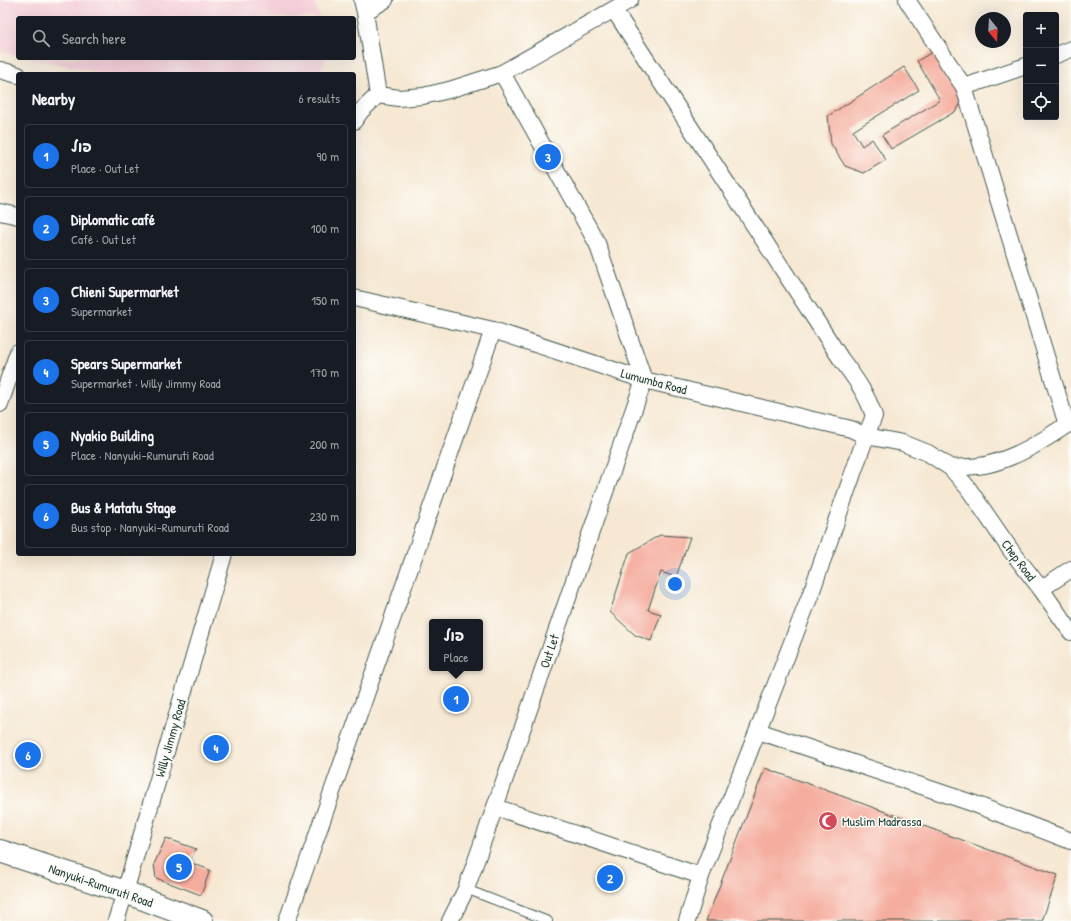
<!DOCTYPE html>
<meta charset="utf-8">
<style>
body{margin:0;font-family:"Patrick Hand","Playpen Sans Hebrew",sans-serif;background:#20242c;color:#f1f3f6}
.controls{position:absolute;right:12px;top:12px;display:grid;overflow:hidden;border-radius:4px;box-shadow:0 4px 16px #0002}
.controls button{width:36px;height:36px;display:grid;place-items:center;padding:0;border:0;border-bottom:1px solid #363941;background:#171b24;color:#f1f3f6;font:20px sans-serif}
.compass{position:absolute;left:975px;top:12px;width:36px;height:36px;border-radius:50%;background:#171b24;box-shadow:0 4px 16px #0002;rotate:162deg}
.you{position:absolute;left:675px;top:584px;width:14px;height:14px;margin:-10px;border:3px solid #fff;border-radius:50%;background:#1a73e8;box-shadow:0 0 0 6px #1a73e833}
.badge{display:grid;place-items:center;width:26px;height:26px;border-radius:50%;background:#1a73e8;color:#fff;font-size:13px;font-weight:700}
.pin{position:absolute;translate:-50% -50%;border:2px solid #fff;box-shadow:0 1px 4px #0006}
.popup{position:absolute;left:429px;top:619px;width:54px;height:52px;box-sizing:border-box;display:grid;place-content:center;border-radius:4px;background:#171b24;filter:drop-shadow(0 1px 3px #0005);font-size:13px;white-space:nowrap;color:#9ea1a6}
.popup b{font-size:15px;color:#f1f3f6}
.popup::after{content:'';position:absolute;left:50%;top:100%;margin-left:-8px;border:8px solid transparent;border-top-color:#171b24}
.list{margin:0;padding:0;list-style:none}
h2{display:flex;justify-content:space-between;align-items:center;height:52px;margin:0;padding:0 16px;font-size:17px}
h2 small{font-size:13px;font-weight:400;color:#9ea1a6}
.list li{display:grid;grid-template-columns:26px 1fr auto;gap:12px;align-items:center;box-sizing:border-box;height:64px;margin:0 8px 8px;padding:0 8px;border:1px solid #363941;border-radius:4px}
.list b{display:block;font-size:15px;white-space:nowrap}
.list p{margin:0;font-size:13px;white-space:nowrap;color:#9ea1a6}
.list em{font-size:13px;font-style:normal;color:#9ea1a6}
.icon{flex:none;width:22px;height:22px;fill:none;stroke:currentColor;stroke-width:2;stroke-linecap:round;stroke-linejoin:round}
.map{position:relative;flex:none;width:1071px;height:921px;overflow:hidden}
.search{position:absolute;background:#171b24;box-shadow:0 4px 16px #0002;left:16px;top:16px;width:340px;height:44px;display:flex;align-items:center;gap:10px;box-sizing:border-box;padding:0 14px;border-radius:4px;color:#9ea1a6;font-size:15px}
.panel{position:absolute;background:#171b24;box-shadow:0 4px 16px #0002;left:16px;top:72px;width:340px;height:484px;border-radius:4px}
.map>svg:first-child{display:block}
.built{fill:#f5cfd9}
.building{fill:#f5ad9f}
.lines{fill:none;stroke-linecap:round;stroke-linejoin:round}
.lane-casing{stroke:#3f574c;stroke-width:10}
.street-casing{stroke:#3f574c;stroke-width:18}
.secondary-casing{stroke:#3f574c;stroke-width:24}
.lane{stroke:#fff;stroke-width:8}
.street{stroke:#fff;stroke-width:16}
.secondary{stroke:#fff;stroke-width:22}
.labels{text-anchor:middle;stroke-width:3;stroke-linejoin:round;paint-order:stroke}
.street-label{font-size:13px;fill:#1f3d34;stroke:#fdfcf7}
.poi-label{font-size:13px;fill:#1f3d34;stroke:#fdfcf7;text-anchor:start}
</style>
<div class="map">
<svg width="1071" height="921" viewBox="0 0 1071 921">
<rect width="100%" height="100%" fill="#fdfcf7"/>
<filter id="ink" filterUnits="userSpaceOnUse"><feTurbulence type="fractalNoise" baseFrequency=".025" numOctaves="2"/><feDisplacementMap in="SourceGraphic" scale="8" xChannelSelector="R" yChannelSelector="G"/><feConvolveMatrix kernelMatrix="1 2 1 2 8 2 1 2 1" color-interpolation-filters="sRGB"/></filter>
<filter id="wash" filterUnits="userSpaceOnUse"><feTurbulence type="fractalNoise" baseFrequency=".012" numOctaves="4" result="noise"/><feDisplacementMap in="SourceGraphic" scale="16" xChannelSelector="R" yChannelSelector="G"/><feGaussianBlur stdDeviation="0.9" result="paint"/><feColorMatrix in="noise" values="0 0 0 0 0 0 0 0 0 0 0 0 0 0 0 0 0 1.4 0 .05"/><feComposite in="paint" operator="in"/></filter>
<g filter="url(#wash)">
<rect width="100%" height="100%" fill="#f6e8d3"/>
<g class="built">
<path d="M0,0h314l6,18h-302v38l-18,-4z"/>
<path d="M28,58h299l-9,16h-214z"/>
</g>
<g id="blocks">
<g class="building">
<path d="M934,51l29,49 -7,11 -65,38 -9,-14 58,-35 -23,-39z"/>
<path d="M904,67l15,23 -66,41 9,15 10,-7 14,21 -22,13 -19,-7 -14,-22 -3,-28z"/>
<path d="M660,535l30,2 -14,40 -15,-5 -13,38 13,4 -10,27 -16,-6 -25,-23 19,-59z"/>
<path d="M765,768l293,107 -16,46h-336z"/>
<path d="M166,838l30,11 -7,13 21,8 -9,25 -45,-17 -2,-14z"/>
</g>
</g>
</g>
<g filter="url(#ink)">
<use href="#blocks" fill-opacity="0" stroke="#3f574c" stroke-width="1"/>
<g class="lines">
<g class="lane-casing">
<path id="lane" d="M466,889l82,32"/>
</g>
<g class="street-casing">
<g id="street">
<path d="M907,0l57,87 103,338"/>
<path d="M614,10l227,349c14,19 26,35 33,57l-8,20 -56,160 -109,280 -14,45"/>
<path d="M365,12l20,-12"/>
<path d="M1056,55l15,-6"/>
<path d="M0,70l18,5"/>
<path d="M964,87l62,-21"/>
<path d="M378,95l21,3 24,-2 26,-6 53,-17 128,-73"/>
<path d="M354,121l6,-9 18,-17 -13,-83 -3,-12"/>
<path d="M0,212l18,4"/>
<path d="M354,298l139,32 151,50 207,49 15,7 37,7 25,10 23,15 17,20 42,61 31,40 30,43"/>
<path d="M0,404l18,-52"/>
<path d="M951,468c11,-1 23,-1 34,-3 32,-7 59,-25 86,-43"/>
<path d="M1041,589l30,-20"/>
<path d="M758,731l214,72 99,38"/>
<path d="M495,807l206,69"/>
<path d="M116,921l9,-29 99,-338"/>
<path d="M287,921l206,-591"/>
<path d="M450,921l16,-32 29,-82 149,-427 -47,-137 -95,-170"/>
</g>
</g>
<g class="secondary-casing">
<path id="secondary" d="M0,851l125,41 77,29"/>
</g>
<use href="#lane" class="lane"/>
<use href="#street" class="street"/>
<use href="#secondary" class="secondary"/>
</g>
</g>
<defs>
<g id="mosque-disc" transform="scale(1)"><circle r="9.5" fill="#d1495b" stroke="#fdfcf7"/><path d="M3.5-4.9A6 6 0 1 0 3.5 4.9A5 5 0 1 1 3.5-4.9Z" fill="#fff"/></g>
</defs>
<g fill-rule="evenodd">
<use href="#mosque-disc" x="828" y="821"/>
</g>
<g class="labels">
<g class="street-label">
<text transform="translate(654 381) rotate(15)" y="5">Lumumba Road</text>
<text transform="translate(1019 560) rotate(53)" y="5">Chep Road</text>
<text transform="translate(549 651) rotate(-71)" y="5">Out Let</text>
<text transform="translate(170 738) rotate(-74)" y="5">Willy Jimmy Road</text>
<text transform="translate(101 885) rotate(19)" y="5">Nanyuki-Rumuruti Road</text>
</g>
<g class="poi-label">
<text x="842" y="826">Muslim Madrassa</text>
</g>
</g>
</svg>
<div class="controls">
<button>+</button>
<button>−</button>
<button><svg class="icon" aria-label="locate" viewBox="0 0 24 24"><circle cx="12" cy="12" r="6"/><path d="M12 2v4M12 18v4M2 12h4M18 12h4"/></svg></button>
</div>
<svg class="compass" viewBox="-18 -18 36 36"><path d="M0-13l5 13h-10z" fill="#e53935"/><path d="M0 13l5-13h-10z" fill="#9ea1a6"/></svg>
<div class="you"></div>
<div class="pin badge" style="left:456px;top:699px">1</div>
<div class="popup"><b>פול</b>Place</div>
<div class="pin badge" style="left:610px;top:878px">2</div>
<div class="pin badge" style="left:548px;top:157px">3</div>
<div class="pin badge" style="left:216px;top:748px">4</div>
<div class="pin badge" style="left:179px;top:867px">5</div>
<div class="pin badge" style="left:28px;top:755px">6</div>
<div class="search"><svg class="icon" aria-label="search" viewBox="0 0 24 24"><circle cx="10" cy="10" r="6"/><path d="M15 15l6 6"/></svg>Search here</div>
<section class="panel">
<h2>Nearby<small>6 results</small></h2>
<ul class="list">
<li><span class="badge">1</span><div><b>פול</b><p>Place · Out Let</p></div><em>90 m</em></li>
<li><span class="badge">2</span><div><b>Diplomatic café</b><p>Café · Out Let</p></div><em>100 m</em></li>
<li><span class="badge">3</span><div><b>Chieni Supermarket</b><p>Supermarket</p></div><em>150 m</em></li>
<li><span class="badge">4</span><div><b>Spears Supermarket</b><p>Supermarket · Willy Jimmy Road</p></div><em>170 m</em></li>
<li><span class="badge">5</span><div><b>Nyakio Building</b><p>Place · Nanyuki-Rumuruti Road</p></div><em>200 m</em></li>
<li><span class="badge">6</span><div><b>Bus &amp; Matatu Stage</b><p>Bus stop · Nanyuki-Rumuruti Road</p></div><em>230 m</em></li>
</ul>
</section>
</div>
